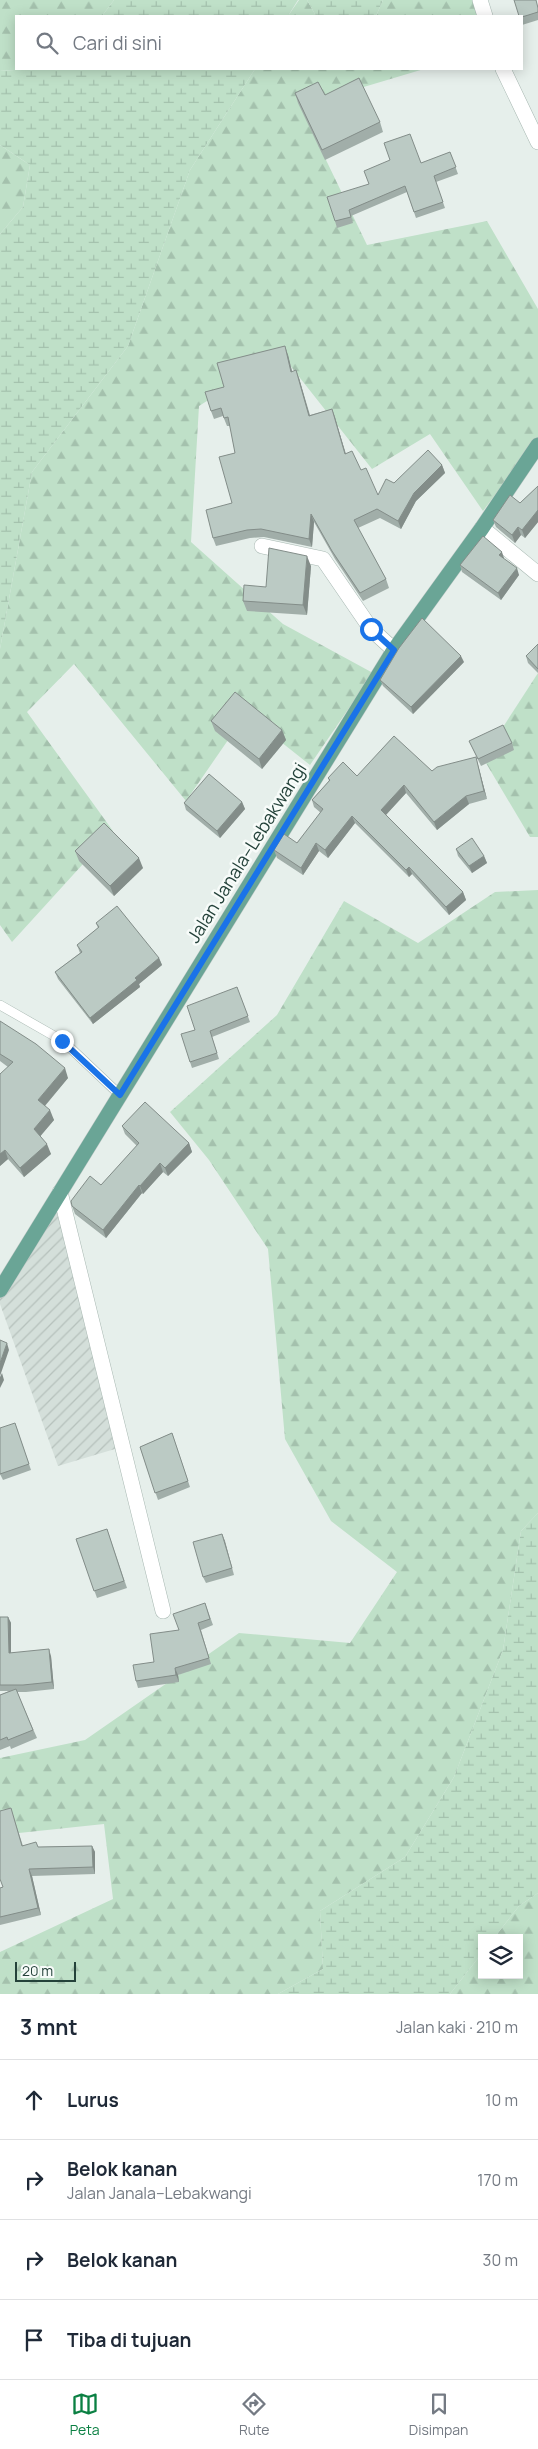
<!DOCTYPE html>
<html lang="id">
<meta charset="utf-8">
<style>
body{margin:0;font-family:Manrope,sans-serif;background:#f6f6f7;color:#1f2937}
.controls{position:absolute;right:15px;bottom:15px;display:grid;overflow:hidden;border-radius:0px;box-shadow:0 2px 12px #0003}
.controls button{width:45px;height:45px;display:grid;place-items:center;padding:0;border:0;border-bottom:1px solid #e0e1e3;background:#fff;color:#1f2937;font:25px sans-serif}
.scale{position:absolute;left:15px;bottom:12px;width:61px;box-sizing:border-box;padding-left:5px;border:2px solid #24423a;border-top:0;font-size:14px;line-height:18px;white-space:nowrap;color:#24423a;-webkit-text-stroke:4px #f7fbf9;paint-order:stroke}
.stop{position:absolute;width:15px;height:15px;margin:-11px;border:4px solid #1a73e8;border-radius:50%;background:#fff}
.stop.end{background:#1a73e8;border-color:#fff;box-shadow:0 1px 5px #0008}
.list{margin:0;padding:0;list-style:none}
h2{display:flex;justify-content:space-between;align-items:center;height:65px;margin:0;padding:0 20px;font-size:21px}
h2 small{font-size:16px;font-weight:400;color:#747a83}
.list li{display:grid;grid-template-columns:32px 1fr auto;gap:15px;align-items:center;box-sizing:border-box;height:80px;padding:0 20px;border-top:1px solid #e0e1e3}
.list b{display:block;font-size:19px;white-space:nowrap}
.list p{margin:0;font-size:16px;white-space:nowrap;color:#747a83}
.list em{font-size:16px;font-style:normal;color:#747a83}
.icon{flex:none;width:28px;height:28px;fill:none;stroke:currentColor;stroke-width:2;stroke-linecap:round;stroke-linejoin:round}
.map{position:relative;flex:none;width:538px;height:1994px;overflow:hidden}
.search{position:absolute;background:#fff;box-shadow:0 2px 12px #0003;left:15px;right:15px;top:15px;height:55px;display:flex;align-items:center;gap:12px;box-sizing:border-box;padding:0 18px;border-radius:0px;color:#747a83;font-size:19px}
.sheet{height:385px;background:#fff}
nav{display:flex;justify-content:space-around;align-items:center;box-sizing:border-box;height:70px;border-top:1px solid #e0e1e3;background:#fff;font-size:14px;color:#747a83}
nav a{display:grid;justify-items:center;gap:2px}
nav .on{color:#0b8043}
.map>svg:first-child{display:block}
.industrial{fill:url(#industrial-furrows)}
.forest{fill:url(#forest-firs)}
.wetland{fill:url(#wetland-marsh)}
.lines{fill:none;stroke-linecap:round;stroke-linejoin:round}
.lane-casing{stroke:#a8b8b2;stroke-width:10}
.street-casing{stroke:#a8b8b2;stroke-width:16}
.primary-casing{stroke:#c2cac8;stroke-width:16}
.lane{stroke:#fff;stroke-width:9}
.street{stroke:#fff;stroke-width:15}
.primary{stroke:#6aa596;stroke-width:15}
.wall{fill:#a1aea9}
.shaded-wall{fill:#838d89}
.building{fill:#bbcac4;stroke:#838d89}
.route{stroke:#1a73e8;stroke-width:6}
.labels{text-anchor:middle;stroke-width:5;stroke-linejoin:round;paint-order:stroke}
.street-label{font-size:18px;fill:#24423a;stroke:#f7fbf9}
</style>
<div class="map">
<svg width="538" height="1994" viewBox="0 0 538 1994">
<defs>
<pattern id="industrial-furrows" width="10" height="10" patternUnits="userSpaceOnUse" patternTransform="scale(1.25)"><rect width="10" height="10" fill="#d4dfda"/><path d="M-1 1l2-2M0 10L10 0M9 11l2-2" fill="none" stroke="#b6c1bc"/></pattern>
<pattern id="forest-firs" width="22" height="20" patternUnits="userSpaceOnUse" patternTransform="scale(1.25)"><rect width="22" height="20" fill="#bfe0c8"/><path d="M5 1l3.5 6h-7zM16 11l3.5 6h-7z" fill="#a4c1ad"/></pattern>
<pattern id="wetland-marsh" width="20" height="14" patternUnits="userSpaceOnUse" patternTransform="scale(1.25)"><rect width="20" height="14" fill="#bfe0c8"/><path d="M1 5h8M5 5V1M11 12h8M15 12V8" fill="none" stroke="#a4c1ad"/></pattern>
</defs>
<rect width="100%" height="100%" fill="#e6efeb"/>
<path class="industrial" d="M55,1207l70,239 -67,20 -58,-162v-25z"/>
<g class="forest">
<path d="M0,0h114l-12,16h-86v53h13l-29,2z"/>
<path d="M299,0h8l9,16h-28z"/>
<path d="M383,0h103l5,16h-115z"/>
<path d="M255,69h169l-124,37 67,139 120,-24 51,88v128l-55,74 -53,-77 -58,35 -91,-115 -82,52 -8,136 92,82 90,49 -63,92 -64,-51 -60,87 -112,-137 -47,48 86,119 -101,111 -12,-17v-276l32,-177 96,-126 62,-176z"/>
<path d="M0,145l30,20 -7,42 -23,27z"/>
<path d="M538,673v164h-8l-47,-79z"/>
<path d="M538,890v623l-17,18 -18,119 -49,127 -49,80 -85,54 3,58 -45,25h-278v-42l113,-53 -9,-75 -104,11v-77l85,-18 154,-107 111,10 47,-71 -66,-51 -46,-82 -17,-190 -59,-89 -39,-48 107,-97 67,-114 74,42 77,-51z"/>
<path d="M538,1893v101h-88l32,-41v22h37v-37h-25l25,-32z"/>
</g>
<g class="wetland">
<path d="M114,0h184l-10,16h-186z"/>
<path d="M307,0h76l-7,16h-60z"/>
<path d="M29,69h226l-65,101 -62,176 -96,126 -32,177v-415l23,-27 7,-42 -30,-20v-74z"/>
<path d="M538,1513v380l-19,13 -25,32h-12v15l-32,41h-172l45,-25 -3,-58 85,-54 49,-80 49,-127 18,-119z"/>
</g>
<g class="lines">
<g class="lane-casing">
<path id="lane" d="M0,1005l63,36 57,54"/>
</g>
<g class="street-casing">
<g id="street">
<path d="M480,0l5,16"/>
<path d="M503,69l35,73"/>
<path d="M482,528l56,46"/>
<path d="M262,546l61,13 48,70 23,21"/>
<path d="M60,1192l103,419"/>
</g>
</g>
<g class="primary-casing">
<path id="primary" d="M0,1290l394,-640 88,-122 56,-83"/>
</g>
<use href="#lane" class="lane"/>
<use href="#street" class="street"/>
<use href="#primary" class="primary"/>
</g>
<g class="wall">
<path d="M538,6v14l-16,5v-9z"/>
<path d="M295,93l30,2 55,27 3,10 -58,28 -27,-57z"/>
<path d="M450,152l8,22 -22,8 9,26 -29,10 -9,-26 -56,24 2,7 -16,5 -2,-7 34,-36z"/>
<path d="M288,355l4,16 7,7 11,37 22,-6 14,45 15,16 17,25 16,-12 48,-18 3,8 -29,28 -15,28 -21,-11 -22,10 28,51 3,9 -26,13 -28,-42 -21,-37 -2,25 -48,-10 -14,1 -34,8 -3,-8 19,-35 3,-50 -5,-27h-3l-4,-10 -9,3 -3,-8 13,-24z"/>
<path d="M538,486v36l-13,16 -4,-3 -6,8 -19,-16 -3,-7 27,-17z"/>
<path d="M504,558v1l15,16 -18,25 -39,-28 -2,-7z"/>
<path d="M311,566l-4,49 -60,-4 -4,-10 23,-14z"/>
<path d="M538,644v29l-10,-10 -2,-7z"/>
<path d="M464,662l-51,52 -30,-28 -3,-6z"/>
<path d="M211,721l71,9 4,10 -24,29 -47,-38z"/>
<path d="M469,741l43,2 2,7 -33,16z"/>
<path d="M476,757l2,8 9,34 -18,5 -32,26 -31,-37 -20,22 77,77 3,8 -17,15 -37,-41 -3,3 -54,-54 -27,35 -9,-7 -16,24 -26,-17 -3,-8 23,-7 24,-30 -7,-6 -2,-7 17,-19 -1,-3 104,-7z"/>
<path d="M242,802l3,7 -25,29 -34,-28 -2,-7z"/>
<path d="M456,849l28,7 3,7 -15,10 -14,-17z"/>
<path d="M75,851l68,17 -29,28 -35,-35z"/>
<path d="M96,923l63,35 3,7 -23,19 1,3 -47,37 -35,-45 -3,-7 25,-19 -3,-8 21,-17z"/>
<path d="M237,987l13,35 -38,15 7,22 -27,9 -2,-6 5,-32z"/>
<path d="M0,1021l68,57 -23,28 9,14 -14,16 11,18 -27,23 -16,-18 -8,7 8,-99 -8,-6z"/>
<path d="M122,1126l67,17 3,9 -24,24 -5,-4 -20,22 -1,-1 -36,45 -31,-24 -3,-8 29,-21 36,-39 -12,-12z"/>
<path d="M15,1423l16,47 -28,10 -3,-6z"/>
<path d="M172,1433l18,54 -32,13 -18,-53z"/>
<path d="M107,1529l20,59 -30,10 -21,-59z"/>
<path d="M222,1534l12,41 -28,8 -3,-6z"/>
<path d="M205,1603l8,22 -12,5 10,34 -33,11 1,7 -41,6 -2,-7 18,-19 25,-32z"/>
<path d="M0,1617h8l3,6v30l40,3 3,33 -28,3h-9l20,46 -26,11 -1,-3 -10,4v-55l9,-4h-9z"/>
<path d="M13,1815l10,31 15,1 54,-1 3,6v22l-63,2 9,39 -41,10v-37l3,-1z"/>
</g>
<g class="shaded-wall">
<path d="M285,346l3,9 6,25 -3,-8z"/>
<path d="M296,370l3,8 13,46 -3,-8z"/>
<path d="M332,409l3,8 13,45 -3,-8z"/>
<path d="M442,465l3,8 -29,28 -15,28 -3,-8 16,-28z"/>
<path d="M538,510v12l-13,16 -3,-8z"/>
<path d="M311,514l3,8 -2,25 -3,-8z"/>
<path d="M518,527l3,8 -6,8 -3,-8z"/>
<path d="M502,552l2,6 -3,4 -2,-7z"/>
<path d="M307,556l4,10 -4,49 -4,-10z"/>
<path d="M517,568l2,7 -18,25 -3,-7z"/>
<path d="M461,656l3,6 -51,52 -2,-7z"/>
<path d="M282,730l4,10 -24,29 -3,-10z"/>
<path d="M476,757l2,8 9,34 -3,-8z"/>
<path d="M404,785l2,8 -23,25 -2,-8z"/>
<path d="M466,796l3,8 -32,26 -3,-8z"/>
<path d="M242,802l3,7 -25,29 -3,-7z"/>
<path d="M352,816l3,7 -27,35 -3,-8z"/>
<path d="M316,843l3,8 -16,24 -2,-7z"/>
<path d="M484,856l3,7 -15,10 -3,-7z"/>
<path d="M139,858l4,10 -29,28 -4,-10z"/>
<path d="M409,867l3,7 -3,3 -3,-7z"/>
<path d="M463,892l3,8 -17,15 -3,-8z"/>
<path d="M159,958l3,7 -23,19 1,3 -47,37 -3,-6 45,-40z"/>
<path d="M65,1068l3,10 -26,31 -4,-9z"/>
<path d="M50,1110l4,10 -16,19 -4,-10z"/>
<path d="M189,1143l3,9 -24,24 -3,-8z"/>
<path d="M47,1144l4,10 -27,23 -4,-9z"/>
<path d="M5,1150l3,9 -8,7v-12z"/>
<path d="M160,1163l3,9 -20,22 -3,-8z"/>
<path d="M139,1185l3,8 -36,45 -3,-8z"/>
<path d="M7,1343l2,7 -9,26v-13z"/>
<path d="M2,1373l2,7 -4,8v-11z"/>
<path d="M222,1534l3,7 9,34 -2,-7z"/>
<path d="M8,1617l3,6v36l-2,-6z"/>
<path d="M49,1649l2,7 3,33 -2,-7z"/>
<path d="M175,1668l3,7 1,7 -3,-7z"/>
<path d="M92,1846l3,6v22l-2,-7z"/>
<path d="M29,1869l3,7 9,39 -3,-7z"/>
</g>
<g class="building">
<path d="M514,0h22l2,8v4l-16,5v-1h-3z"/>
<path d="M359,78l21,44 -58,28 -27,-57 23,-11 7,13z"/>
<path d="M410,134l11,29 29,-11 6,15 -22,9 9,26 -29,10 -9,-26 -56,24 2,7 -16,4 -8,-24 42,-13 -5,-13 26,-11 -6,-17z"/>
<path d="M285,346l6,26 5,-2 13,46 23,-7 13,45 7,-3 9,19 5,-2 12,27 8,-16 8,4 34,-33 14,15 -28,28 -16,28 -21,-12 -23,11 32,59 -26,14 -28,-42 -21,-37 -2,25 -48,-10 -14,1 -34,8 -7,-28 26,-7 -13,-46 16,-4 -7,-36 -4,1 -3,-10 -10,3 -6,-19 19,-5 -7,-24z"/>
<path d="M538,486v24l-16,20 -4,-3 -6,8 -19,-15 17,-25 10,8z"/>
<path d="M483,536l19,16 -3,3 18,13 -19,25 -38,-28z"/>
<path d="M269,548l38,8 -4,49 -60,-4 1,-16 22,2z"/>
<path d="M422,618l39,38 -50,51 -31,-27 19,-32z"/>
<path d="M538,644v25l-12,-13z"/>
<path d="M235,692l47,38 -23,29 -48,-38z"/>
<path d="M503,725l9,18 -34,16 -9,-18z"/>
<path d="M394,736l38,35 5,-4 39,-10 8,34 -18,5 -32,26 -30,-37 -23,25 82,82 -17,15 -37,-40 -3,3 -54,-54 -27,34 -9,-7 -15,25 -27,-18 10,-16 13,9 26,-34 -11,-9 18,-20 -2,-2 15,-16 14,14z"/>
<path d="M209,774l33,28 -25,29 -33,-28z"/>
<path d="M104,823l35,35 -29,28 -35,-35z"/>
<path d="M472,838l12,18 -15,10 -13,-17z"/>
<path d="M117,906l42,52 -24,20 2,2 -47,38 -35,-46 27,-20 -5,-7 22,-18 -3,-4z"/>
<path d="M237,987l11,29 -38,15 7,22 -27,9 -9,-28 14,-4 -8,-24z"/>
<path d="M0,1021l36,23 29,24 -27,32 12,10 -16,19 13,15 -27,24 -15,-18 -5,4v-80l13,-12 -13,-8z"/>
<path d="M145,1102l44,41 -24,25 -5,-5 -20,23 -1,-1 -36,45 -31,-24 -1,-5 19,-25 11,9 38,-42 -17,-17z"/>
<path d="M0,1340l7,3 -7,20z"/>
<path d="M15,1423l14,41 -29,10v-46z"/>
<path d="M172,1433l16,48 -33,12 -15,-46z"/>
<path d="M107,1529l17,52 -30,10 -18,-52z"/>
<path d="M222,1534l10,34 -29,9 -10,-35z"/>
<path d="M205,1603l5,16 -12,4 11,35 -34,10 1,7 -40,6 -3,-16 21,-3 -4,-28 29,-4 -6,-16z"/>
<path d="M0,1617h8l1,36 40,-4 3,33 -29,3h-23z"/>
<path d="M16,1689l17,41 -25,10 -1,-3 -7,3v-45z"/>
<path d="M11,1808l11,38 14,-4 2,5 54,-1 1,21 -64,2 9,39 -38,9v-29l3,-1 -3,-8v-68z"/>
</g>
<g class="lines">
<path class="route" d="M62,1041l58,54 274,-445 -23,-21"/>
</g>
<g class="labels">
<g class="street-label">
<text transform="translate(247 853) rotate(-58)" y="6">Jalan Janala–Lebakwangi</text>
</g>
</g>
</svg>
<div class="controls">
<button><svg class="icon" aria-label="layers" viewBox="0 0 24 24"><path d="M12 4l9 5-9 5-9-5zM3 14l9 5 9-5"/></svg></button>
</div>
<div class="scale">20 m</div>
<div class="stop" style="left:371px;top:629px"></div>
<div class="stop end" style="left:62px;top:1041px"></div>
<div class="search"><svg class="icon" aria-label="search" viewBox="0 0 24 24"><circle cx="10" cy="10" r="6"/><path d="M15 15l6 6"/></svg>Cari di sini</div>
</div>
<section class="sheet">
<h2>3 mnt<small>Jalan kaki · 210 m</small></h2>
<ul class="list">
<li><svg class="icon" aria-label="ahead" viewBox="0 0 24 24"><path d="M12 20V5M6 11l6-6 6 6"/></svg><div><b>Lurus</b></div><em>10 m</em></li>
<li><svg class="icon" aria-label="right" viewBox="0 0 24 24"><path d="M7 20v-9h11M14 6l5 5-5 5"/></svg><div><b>Belok kanan</b><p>Jalan Janala–Lebakwangi</p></div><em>170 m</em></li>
<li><svg class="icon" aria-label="right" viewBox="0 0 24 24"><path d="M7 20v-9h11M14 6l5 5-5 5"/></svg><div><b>Belok kanan</b></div><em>30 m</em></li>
<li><svg class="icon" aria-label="arrive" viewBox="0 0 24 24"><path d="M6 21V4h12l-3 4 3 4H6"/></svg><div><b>Tiba di tujuan</b></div></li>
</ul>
</section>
<nav>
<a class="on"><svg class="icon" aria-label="map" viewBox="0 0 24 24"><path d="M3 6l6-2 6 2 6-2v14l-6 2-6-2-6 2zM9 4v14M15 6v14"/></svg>Peta</a>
<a><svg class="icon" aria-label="directions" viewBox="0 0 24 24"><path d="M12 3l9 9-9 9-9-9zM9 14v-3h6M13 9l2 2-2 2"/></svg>Rute</a>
<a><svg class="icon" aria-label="saved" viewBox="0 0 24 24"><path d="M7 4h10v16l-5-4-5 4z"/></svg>Disimpan</a>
</nav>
